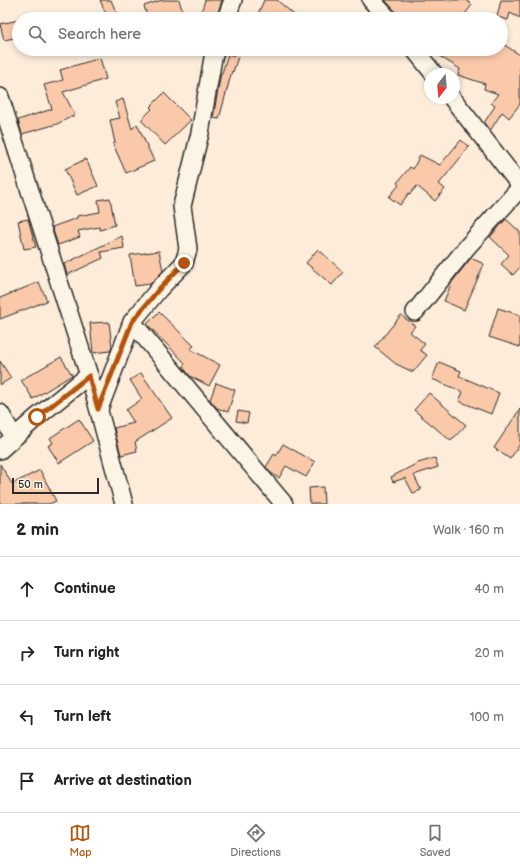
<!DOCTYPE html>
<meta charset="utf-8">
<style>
body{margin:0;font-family:"Balsamiq Sans",sans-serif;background:#f2f2f2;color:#222}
.compass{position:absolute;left:424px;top:68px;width:36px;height:36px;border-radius:50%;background:#fff;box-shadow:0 2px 6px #0003;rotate:196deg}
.scale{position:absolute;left:12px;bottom:10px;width:87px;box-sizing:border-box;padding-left:4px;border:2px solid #2b2b2b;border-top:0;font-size:11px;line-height:14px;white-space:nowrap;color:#2b2b2b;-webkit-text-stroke:3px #fcf5e5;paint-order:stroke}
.stop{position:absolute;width:12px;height:12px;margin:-9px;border:3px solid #b45309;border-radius:50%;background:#fff}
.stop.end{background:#b45309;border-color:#fff;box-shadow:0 1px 4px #0008}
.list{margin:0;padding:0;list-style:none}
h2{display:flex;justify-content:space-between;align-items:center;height:52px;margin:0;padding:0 16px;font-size:17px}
h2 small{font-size:13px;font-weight:400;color:#767676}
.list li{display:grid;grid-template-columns:26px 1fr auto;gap:12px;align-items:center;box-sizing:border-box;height:64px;padding:0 16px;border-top:1px solid #e0e0e0}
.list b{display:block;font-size:15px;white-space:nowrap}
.list em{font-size:13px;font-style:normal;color:#767676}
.icon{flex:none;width:22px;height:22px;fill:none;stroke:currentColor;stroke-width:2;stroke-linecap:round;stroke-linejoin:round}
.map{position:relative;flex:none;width:520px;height:504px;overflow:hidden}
.search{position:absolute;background:#fff;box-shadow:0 2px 6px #0003;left:12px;right:12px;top:12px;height:44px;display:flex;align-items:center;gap:10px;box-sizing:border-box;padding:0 14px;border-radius:22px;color:#767676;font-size:15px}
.sheet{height:308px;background:#fff}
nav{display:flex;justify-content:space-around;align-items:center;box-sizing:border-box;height:56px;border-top:1px solid #e0e0e0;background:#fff;font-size:11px;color:#767676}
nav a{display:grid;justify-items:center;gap:2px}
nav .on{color:#b45309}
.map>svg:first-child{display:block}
.building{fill:#fac9a9;stroke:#2b2b2b}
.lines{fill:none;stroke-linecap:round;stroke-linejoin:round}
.minor-casing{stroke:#2b2b2b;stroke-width:20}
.minor{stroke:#fcf5e5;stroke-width:17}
.route{stroke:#b45309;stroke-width:5}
</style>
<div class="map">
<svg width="520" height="504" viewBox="0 0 520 504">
<rect width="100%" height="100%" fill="#fcecd9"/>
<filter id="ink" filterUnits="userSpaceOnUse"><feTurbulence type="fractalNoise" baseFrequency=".025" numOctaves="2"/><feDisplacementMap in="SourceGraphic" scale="8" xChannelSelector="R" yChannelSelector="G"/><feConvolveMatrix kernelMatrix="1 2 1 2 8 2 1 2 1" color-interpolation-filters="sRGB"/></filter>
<g filter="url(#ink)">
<g class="building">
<path d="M100,0h11l8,19h-11z"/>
<path d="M162,0h17l6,19h-37l-4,-13z"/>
<path d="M205,0h17l-6,19h-17z"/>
<path d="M264,0h13l22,19h-32v-1l-9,-4z"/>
<path d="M385,0h81l6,5 -11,14h-62l-3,-7z"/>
<path d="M501,0h19v18l-10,-5 -2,7 -11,-3z"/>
<path d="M19,20v17l-15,3 -4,-16z"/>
<path d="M503,44l17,11v49l-11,14 -7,-6 -12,19 -6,-8 11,-17 -4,-3 7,-9 -14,-5 1,-5 -27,-9 2,-6 -32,-20h73z"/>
<path d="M228,54l10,3 -5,15 -1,-1 -13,48 -6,-1 8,-45h1z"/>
<path d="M100,58l6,21 -43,13 12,23 -18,9 -35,10 -4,-14 34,-11 -8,-24 19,-5 -3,-10z"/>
<path d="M164,93l27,27 -26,25 -24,-25 11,-11 -2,-2z"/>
<path d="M123,99l9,30 5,-5 17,37 -28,12 -13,-29 2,-1 -5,-23 10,-2 -5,-16z"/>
<path d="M461,140l8,7 -30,37 6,5 -10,12 -18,-15 -7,8 -1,-1 -9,12 -11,-8 10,-12 -2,-2 13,-16 3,2 7,-14 20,10z"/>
<path d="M86,159l12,27 -21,9 -12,-26z"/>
<path d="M110,198l5,27 -15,5 -1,-3 -21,4 2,6 -22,8 -6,-18 25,-9v-2l23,-4 -2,-12z"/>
<path d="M28,219l8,28 -12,2 -6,-28z"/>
<path d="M506,219l14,13v35l-7,8 -12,-11 8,-9 -19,-18z"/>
<path d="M122,236l2,12 -23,4 2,6 -36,17 -3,-11z"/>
<path d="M318,249l25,23 -11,13 -26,-22z"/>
<path d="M159,251l4,20 -13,13 -15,2 -5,-31z"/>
<path d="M471,258l13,6 -20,46 -20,-9 8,-19z"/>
<path d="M39,282l8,19 -47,18v-21z"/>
<path d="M498,308l22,7v32l-31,-10z"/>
<path d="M159,312l35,34 -4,3 30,16 -11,21 -19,-10 -7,-9 2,-4 -38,-39z"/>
<path d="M401,315l14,11 -5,6 15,12 -5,6 7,5 -14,17 -17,-8 -21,-17z"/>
<path d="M109,322l3,25 -2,4 -17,2 -3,-30z"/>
<path d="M61,357l11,18 -39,24 -12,-19z"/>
<path d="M0,361l11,17 -11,7z"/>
<path d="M439,362l22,9 -2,5 40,17 -8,21 -32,-13 4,-9 -31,-13z"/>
<path d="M141,373l31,45 -37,24 2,9 -16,4 -7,-27 20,-5 -8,-13 16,-11 -12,-19z"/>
<path d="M216,383l19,7 -7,22 -11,-4 -7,-8z"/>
<path d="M429,393l37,32 -15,16 -37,-31z"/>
<path d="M520,409v35l-10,15 -16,-11z"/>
<path d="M238,411l11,2 -2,10 -11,-2z"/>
<path d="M79,419l14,22 -34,22 -11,-17 5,-3 -3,-5z"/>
<path d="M283,444l32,18 -9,15 -20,-11 -7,12 -8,-5 -5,-6 8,-13 2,2z"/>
<path d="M435,458l3,9 -24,8 7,15 -8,3 -8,-15 -12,4 -2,-5 27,-14z"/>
<path d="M0,464l12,20 28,-14 16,31 -7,3h-49z"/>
<path d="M323,487l1,17h-14l-1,-16z"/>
</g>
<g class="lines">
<g class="minor-casing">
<g id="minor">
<path d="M371,0l18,19"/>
<path d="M226,19l7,-19"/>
<path d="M414,49l20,25"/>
<path d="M0,97l92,288 32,119"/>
<path d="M452,98l68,87"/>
<path d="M415,312l52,-65 53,-59"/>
<path d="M132,322l152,182"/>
<path d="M99,409l33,-87 27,-33 25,-26 4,-14 -6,-43 18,-73 13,-75 3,-9"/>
<path d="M0,413l14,24"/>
<path d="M0,450l37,-33 52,-42"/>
</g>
</g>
<use href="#minor" class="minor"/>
</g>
</g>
<g class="lines" filter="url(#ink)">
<path class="route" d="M37,417l52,-41 9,33 34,-87 27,-33 25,-26"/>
</g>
</svg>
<svg class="compass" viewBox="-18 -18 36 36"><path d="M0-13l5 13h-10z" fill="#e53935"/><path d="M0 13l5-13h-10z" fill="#767676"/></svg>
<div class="scale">50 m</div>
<div class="stop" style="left:37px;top:417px"></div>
<div class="stop end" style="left:184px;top:263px"></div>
<div class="search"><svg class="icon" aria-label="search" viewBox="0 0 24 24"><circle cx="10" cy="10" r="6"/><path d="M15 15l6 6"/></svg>Search here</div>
</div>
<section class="sheet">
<h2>2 min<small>Walk · 160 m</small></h2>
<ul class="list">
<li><svg class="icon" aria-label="ahead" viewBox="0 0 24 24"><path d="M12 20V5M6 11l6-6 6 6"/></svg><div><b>Continue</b></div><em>40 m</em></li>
<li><svg class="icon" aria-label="right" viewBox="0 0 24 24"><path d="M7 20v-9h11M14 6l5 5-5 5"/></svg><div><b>Turn right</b></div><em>20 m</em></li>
<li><svg class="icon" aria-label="left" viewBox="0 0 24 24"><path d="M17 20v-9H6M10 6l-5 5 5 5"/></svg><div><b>Turn left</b></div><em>100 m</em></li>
<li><svg class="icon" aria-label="arrive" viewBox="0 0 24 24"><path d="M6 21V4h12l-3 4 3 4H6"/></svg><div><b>Arrive at destination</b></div></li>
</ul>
</section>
<nav>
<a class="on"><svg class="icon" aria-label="map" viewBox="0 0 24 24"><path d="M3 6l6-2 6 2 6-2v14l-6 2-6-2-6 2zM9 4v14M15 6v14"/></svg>Map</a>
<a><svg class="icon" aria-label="directions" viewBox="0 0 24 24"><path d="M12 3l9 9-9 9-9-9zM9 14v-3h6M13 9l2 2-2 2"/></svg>Directions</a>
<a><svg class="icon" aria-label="saved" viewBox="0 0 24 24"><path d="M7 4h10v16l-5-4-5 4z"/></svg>Saved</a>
</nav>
